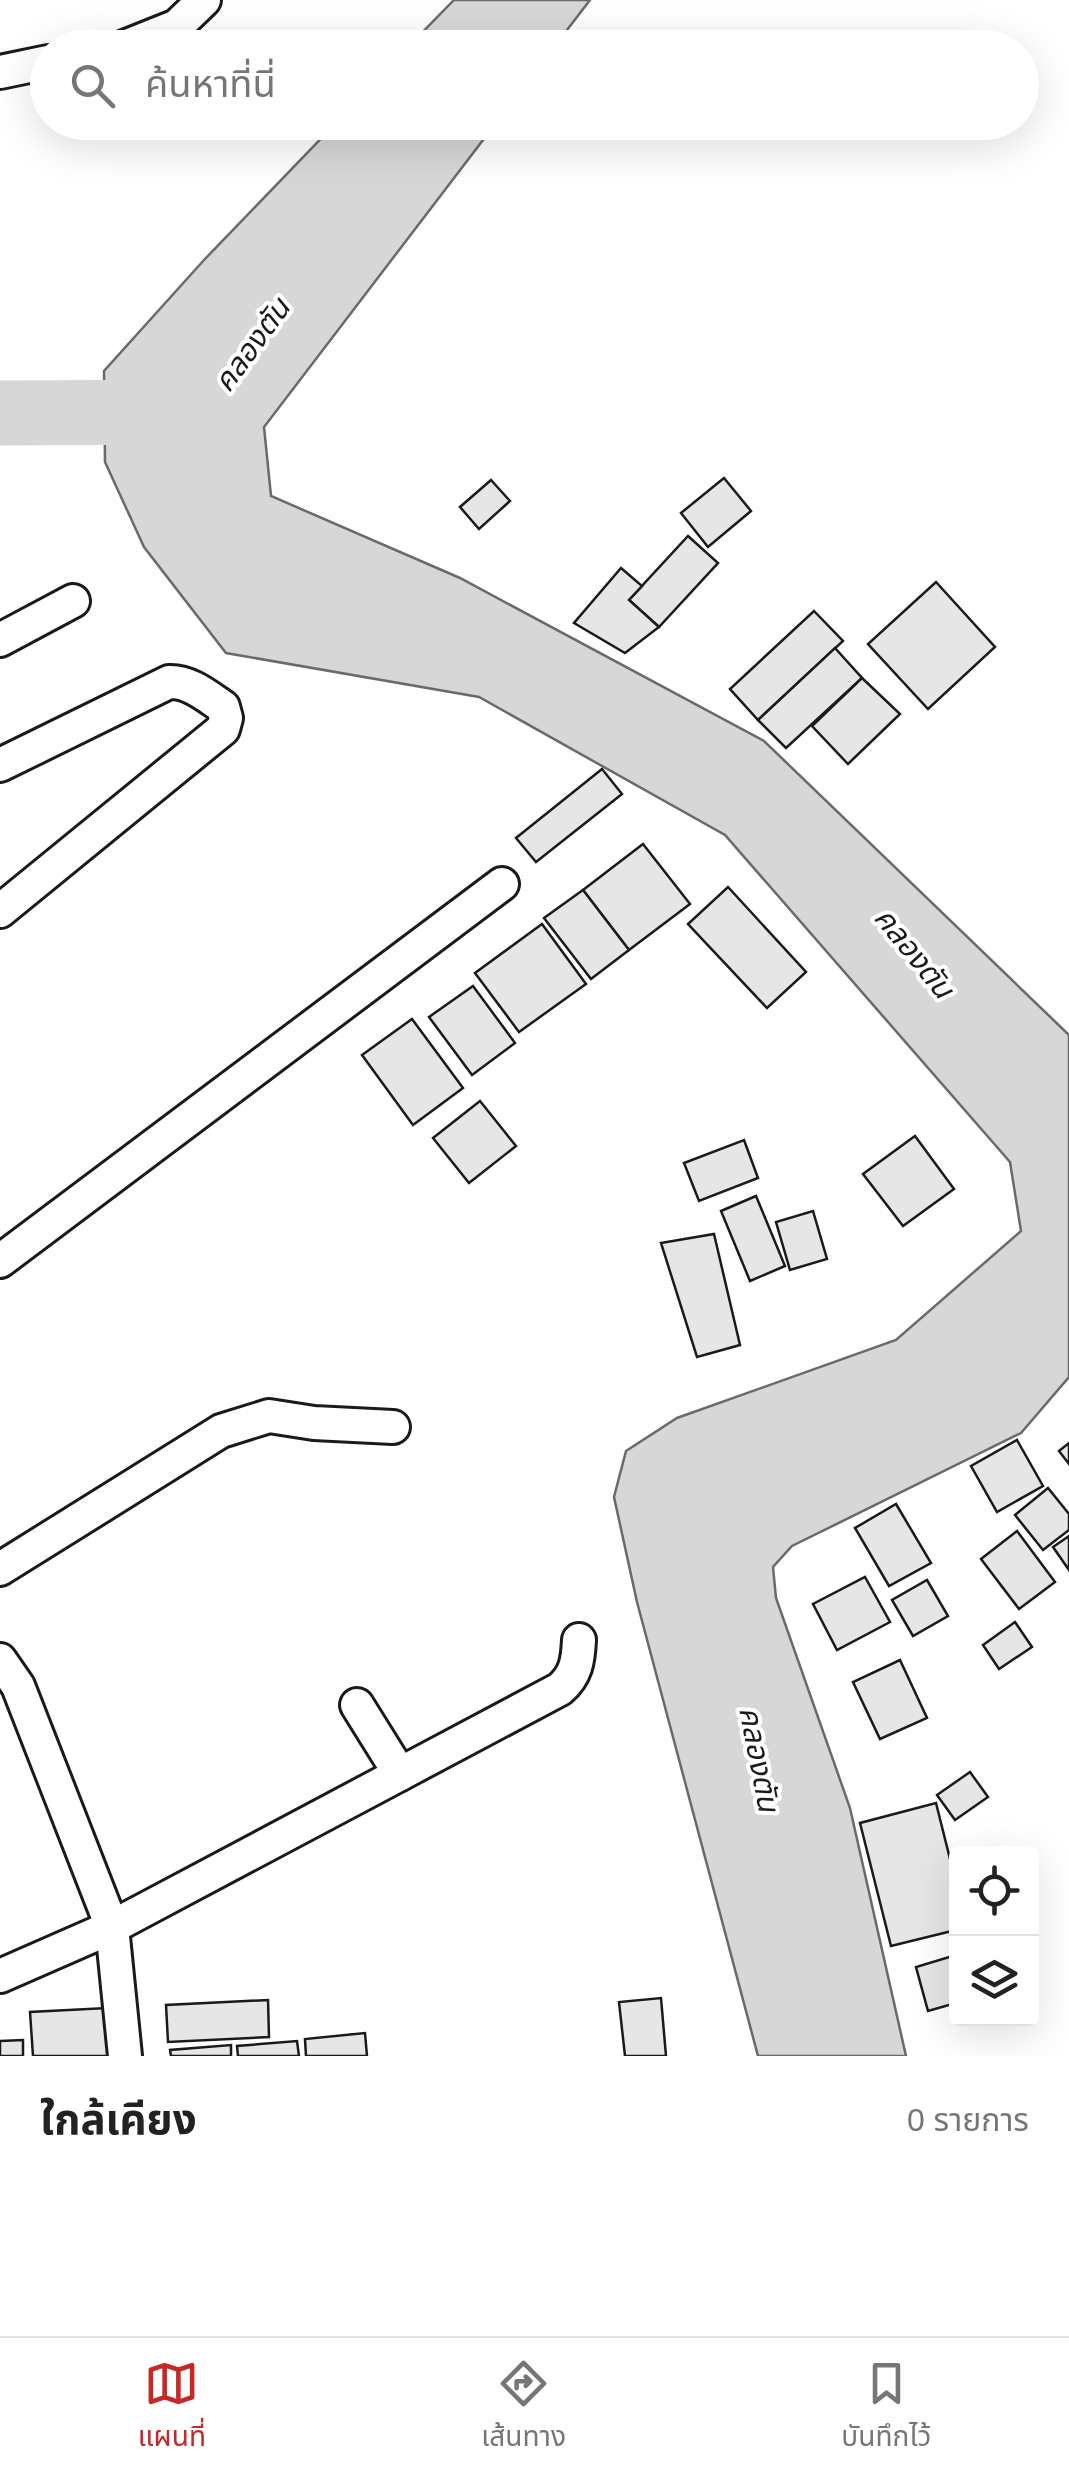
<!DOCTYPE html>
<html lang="th">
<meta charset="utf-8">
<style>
body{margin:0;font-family:Helvetica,"Noto Sans Thai",sans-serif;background:#f6f6f6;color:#222}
.controls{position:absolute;right:30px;bottom:30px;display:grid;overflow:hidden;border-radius:10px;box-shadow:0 10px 40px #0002}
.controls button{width:90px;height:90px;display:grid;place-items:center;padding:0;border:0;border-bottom:2px solid #e0e0e0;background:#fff;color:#222;font:50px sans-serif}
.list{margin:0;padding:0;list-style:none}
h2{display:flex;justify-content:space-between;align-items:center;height:130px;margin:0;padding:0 40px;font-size:42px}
h2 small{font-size:32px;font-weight:400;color:#767676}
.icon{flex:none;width:55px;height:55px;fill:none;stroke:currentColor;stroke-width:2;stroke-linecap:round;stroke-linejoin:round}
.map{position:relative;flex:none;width:1069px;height:2056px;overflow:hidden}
.search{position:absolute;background:#fff;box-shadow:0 10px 40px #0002;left:30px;right:30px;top:30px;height:110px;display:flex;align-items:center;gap:25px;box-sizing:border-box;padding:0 35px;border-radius:55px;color:#767676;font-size:38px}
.sheet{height:280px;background:#fff}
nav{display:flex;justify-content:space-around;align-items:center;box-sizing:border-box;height:140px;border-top:2px solid #e0e0e0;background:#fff;font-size:28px;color:#767676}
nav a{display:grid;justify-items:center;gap:5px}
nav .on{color:#c62828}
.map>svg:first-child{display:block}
.water{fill:#d7d7d7;stroke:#6a6a6a;stroke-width:2.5}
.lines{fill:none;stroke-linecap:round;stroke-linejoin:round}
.river{stroke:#d7d7d7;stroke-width:65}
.building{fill:#e6e6e6;stroke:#1a1a1a;stroke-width:2.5}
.street-casing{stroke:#1a1a1a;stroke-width:38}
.street{stroke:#fff;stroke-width:32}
.labels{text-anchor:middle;stroke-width:8;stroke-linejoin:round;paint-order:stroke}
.water-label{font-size:30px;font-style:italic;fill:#1a1a1a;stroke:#fff}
</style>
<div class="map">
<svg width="1069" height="2056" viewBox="0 0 1069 2056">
<rect width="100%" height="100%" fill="#fff"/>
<g class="water">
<path d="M454,0h136l-36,47h-146z"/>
<path d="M336,123h160l-232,304 7,69 189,82 304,163 305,294v342l-48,56 -229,113 -19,21 3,31 74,210 56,248h-148l-121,-454 -23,-105 12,-46 51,-33 219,-78 125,-109 -11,-69 -285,-327 -246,-138 -253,-44 -82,-106 -39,-85 -1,-91 100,-111z"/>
</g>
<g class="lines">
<path class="river" d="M0,413l194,-1"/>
</g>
<g class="building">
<path d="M724,478l27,33 -43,36 -27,-34z"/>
<path d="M491,480l19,21 -31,28 -19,-22z"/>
<path d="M688,536l30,27 -59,64 -30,-27z"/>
<path d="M621,568l21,18 -13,14 30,27 -34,26 -51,-30z"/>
<path d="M936,582l59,65 -67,62 -60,-65z"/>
<path d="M814,611l29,30 -85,79 -28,-31z"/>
<path d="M835,648l27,30 -76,70 -28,-28z"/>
<path d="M862,678l38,36 -52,50 -36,-38z"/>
<path d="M602,769l20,25 -86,68 -20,-24z"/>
<path d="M643,844l47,60 -61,46 -46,-60z"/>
<path d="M728,887l78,85 -39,36 -79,-84z"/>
<path d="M583,890l46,60 -38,29 -47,-61z"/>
<path d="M542,924l44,60 -67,48 -44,-59z"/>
<path d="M473,986l42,57 -43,32 -43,-58z"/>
<path d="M412,1019l51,69 -50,37 -51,-70z"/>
<path d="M480,1101l36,45 -47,37 -36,-45z"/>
<path d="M915,1136l39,53 -51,37 -40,-52z"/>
<path d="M744,1140l14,38 -59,23 -15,-38z"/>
<path d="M756,1196l29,70 -35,15 -29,-70z"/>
<path d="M813,1211l14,48 -37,11 -14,-48z"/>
<path d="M714,1234l26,111 -43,12 -36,-114z"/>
<path d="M1017,1440l26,46 -46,26 -26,-46z"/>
<path d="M1069,1443v21l-10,-13z"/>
<path d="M1048,1488l21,26v16l-26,20 -28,-35z"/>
<path d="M896,1504l35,59 -42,23 -34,-58z"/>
<path d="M1017,1531l38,51 -36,27 -38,-50z"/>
<path d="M1069,1536v34l-16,-23z"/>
<path d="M865,1577l25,45 -53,28 -24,-46z"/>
<path d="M927,1580l21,36 -35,20 -21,-36z"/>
<path d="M1015,1622l17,25 -33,22 -16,-24z"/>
<path d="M900,1660l27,58 -47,21 -27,-57z"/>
<path d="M970,1772l18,25 -33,23 -18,-25z"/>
<path d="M936,1803l20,80v47l-65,16 -31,-123z"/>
<path d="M956,1955v48l-28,8 -12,-44z"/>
<path d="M661,1998l5,58h-41l-6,-54z"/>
<path d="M268,2000l1,37 -101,5 -2,-37z"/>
<path d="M107,2008l3,48h-77l-3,-44z"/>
<path d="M365,2033l2,23h-61l-1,-17z"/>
<path d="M23,2040v16h-23v-15z"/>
<path d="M297,2041l2,15h-61l-1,-10z"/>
<path d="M231,2045v11h-60l-1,-6z"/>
</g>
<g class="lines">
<g class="street-casing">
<g id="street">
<path d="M122,48l55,-22 27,-26"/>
<path d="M0,72l48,-10"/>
<path d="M0,640l73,-39"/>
<path d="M0,765l169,-83c20,-1 38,14 54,25l3,11 -3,11 -223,182"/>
<path d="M0,1261l502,-377"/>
<path d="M0,1569l221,-138 48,-15 45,7 79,4"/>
<path d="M0,1660l18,26 94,241 13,129"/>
<path d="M400,1774l160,-85c16,-14 18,-28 19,-49"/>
<path d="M0,1976l112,-49 288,-153 -43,-69"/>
</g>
</g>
<use href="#street" class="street"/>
</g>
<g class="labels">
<g class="water-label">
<text transform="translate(252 345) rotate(-54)" y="10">คลองตัน</text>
<text transform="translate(914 953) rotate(51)" y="10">คลองตัน</text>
<text transform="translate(759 1759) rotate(79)" y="10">คลองตัน</text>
</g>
</g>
</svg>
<div class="controls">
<button><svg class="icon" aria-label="locate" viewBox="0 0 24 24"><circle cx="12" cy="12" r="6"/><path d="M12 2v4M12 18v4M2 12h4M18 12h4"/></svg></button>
<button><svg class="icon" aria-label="layers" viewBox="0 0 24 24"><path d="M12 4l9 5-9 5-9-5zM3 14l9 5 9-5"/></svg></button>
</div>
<div class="search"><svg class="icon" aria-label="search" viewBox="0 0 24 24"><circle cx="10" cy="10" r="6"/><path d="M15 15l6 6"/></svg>ค้นหาที่นี่</div>
</div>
<section class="sheet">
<h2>ใกล้เคียง<small>0 รายการ</small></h2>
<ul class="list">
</ul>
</section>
<nav>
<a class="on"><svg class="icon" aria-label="map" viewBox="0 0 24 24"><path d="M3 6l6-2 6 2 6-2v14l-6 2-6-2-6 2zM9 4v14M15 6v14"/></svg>แผนที่</a>
<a><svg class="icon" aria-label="directions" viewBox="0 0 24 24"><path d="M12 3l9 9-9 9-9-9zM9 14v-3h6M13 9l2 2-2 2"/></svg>เส้นทาง</a>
<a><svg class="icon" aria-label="saved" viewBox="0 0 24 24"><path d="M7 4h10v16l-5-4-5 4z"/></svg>บันทึกไว้</a>
</nav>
